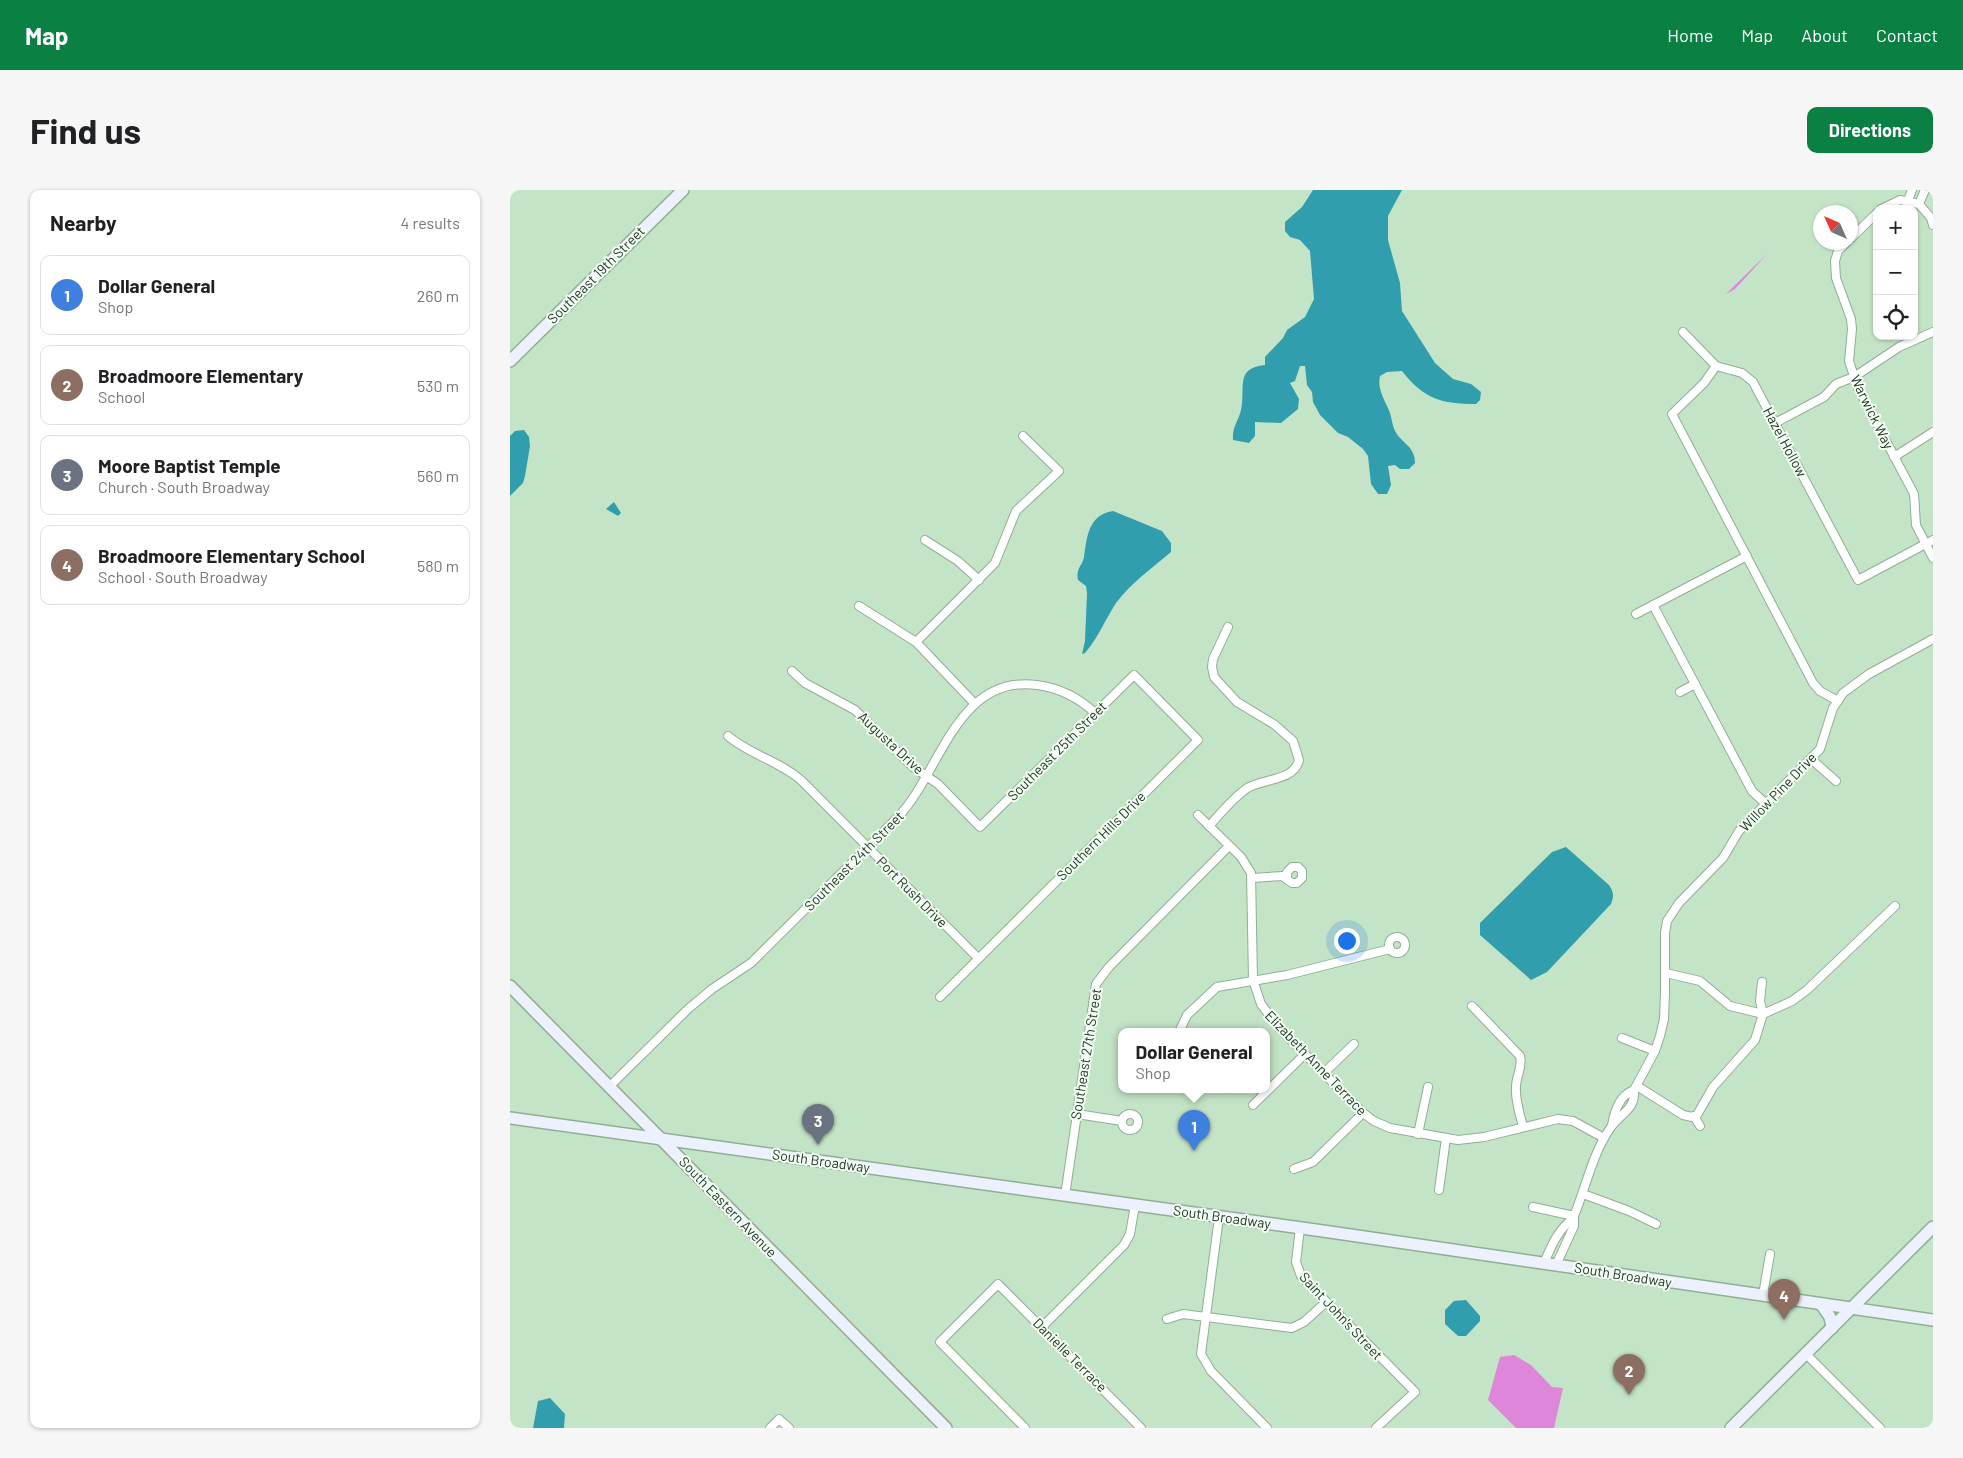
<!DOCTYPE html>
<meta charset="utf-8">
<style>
body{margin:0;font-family:Barlow,sans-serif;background:#f6f6f6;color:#202124}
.controls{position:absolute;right:15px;top:15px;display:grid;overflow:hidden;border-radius:10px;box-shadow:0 1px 4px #0004}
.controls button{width:45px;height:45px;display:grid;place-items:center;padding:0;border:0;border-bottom:1px solid #e0e0e0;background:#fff;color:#202124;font:25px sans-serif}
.compass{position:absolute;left:1303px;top:15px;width:45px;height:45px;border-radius:50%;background:#fff;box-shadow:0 1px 4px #0004;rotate:315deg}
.you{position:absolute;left:836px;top:750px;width:18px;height:18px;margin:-12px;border:4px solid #fff;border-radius:50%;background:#1a73e8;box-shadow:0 0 0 8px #1a73e833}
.badge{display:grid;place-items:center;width:32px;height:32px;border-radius:50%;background:#0b8043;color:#fff;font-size:16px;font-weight:700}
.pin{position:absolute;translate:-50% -41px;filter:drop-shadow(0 1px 2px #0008)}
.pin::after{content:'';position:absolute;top:26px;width:18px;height:15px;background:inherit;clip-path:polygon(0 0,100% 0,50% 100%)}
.popup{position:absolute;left:608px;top:838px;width:152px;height:65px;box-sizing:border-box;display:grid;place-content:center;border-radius:10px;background:#fff;filter:drop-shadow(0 1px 4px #0005);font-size:16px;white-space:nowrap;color:#757577}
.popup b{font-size:19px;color:#202124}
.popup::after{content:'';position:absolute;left:50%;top:100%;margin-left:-10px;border:10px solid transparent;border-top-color:#fff}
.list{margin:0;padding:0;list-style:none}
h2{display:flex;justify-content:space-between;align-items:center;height:65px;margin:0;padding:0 20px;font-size:21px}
h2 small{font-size:16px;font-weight:400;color:#757577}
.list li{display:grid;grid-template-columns:32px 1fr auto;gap:15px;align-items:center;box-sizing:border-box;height:80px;margin:0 10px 10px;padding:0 10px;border:1px solid #e0e0e0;border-radius:10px}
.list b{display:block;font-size:19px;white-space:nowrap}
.list p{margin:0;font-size:16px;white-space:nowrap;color:#757577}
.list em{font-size:16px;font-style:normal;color:#757577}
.icon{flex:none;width:28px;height:28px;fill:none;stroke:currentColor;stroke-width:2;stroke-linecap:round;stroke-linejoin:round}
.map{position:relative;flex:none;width:1423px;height:1238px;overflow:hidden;border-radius:10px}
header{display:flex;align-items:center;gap:30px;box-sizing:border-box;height:70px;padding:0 25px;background:#0b8043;color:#fff}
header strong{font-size:24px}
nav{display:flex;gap:28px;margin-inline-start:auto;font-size:18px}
.intro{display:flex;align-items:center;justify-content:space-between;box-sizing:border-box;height:120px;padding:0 30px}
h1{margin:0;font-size:35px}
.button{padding:12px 22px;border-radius:10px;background:#0b8043;color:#fff;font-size:18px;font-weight:700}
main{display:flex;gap:30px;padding:0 30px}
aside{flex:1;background:#fff;border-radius:10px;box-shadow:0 1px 4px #0004}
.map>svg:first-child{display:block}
.green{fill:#dd86da}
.water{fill:#319ead}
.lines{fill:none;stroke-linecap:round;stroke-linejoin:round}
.street-casing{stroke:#90ae93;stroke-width:10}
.secondary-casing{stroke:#90ae93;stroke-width:14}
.street{stroke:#fff;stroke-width:8}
.secondary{stroke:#ecf1fd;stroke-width:11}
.labels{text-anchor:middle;stroke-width:4;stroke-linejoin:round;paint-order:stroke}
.street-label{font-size:14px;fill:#263328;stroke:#f2fff3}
</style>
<header>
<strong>Map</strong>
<nav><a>Home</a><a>Map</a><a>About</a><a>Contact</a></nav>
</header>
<div class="intro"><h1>Find us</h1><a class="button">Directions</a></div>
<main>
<aside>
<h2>Nearby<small>4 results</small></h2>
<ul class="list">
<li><span class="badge" style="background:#3f7fe0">1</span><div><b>Dollar General</b><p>Shop</p></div><em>260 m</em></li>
<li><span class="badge" style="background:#8d6e63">2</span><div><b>Broadmoore Elementary</b><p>School</p></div><em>530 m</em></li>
<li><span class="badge" style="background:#6b7280">3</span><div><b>Moore Baptist Temple</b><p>Church · South Broadway</p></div><em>560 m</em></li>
<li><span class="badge" style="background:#8d6e63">4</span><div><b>Broadmoore Elementary School</b><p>School · South Broadway</p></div><em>580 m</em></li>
</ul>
</aside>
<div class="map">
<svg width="1423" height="1238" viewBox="0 0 1423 1238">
<rect width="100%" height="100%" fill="#c4e4c7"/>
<g class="green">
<path d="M1258,63l-33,36 -9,5z"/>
<path d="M1004,1165l17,10 21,22 11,1 -9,40h-38l-28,-28 12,-43z"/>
</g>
<g class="water">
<path d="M803,0h89l-14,26v24l12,43 2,28 33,52 18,16 18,5 10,8 -1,8 -4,4c-35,0 -52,-5 -74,-33l-15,1 -7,4c-3,14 5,24 10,37 2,6 2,12 5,18 7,13 20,15 20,32l-6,6h-9l-5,-4 -7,1 3,19 -4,9h-9l-7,-10 -3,-28 -5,-7 -15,-12 -10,-4 -18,-18 -7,-13 -1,-10 -5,-7 -2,-19h-5l-5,15 -5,2 9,16 -1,10 -17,14 -26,-1v14l-6,7 -16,-3c-1,-13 5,-18 8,-30 5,-22 -7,-42 24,-45v-8l18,-19 4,-8 18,-13 9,-18 -4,-48 -10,-11 -10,-3 -5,-6v-9l17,-15z"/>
<path d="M14,240l5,7 1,9 -5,30 -2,7 -13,13v-60l5,-5z"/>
<path d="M104,312l7,11 -3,3 -12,-7z"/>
<path d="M603,321l49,20 9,12v9c-19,16 -40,31 -55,51 -11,17 -18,35 -31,50l-3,1 3,-13 2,-48 -1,-7 -8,-6c-2,-13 4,-13 6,-23 3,-20 4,-42 29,-46z"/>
<path d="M1056,657l43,38c5,8 5,11 2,19l-64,68 -16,8 -51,-45v-12l72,-71z"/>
<path d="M956,1110l14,16v5l-14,15h-8l-13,-12v-14l9,-9z"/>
<path d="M40,1208l15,16 -1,14h-31l5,-27z"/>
</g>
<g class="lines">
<g class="street-casing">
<g id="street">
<path d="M1398,10l4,-10"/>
<path d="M1409,14l12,14 2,7"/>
<path d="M1409,14l6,-14"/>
<path d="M1371,19l19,-9 19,4"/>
<path d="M1340,49l27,-26"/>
<path d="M1337,52l-9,9 -3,10 1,17 15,41 1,10 -3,32 9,27 56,106 2,31 17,33"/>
<path d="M1173,142l33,34 26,7 11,9 105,198 75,-40"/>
<path d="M1206,176l-12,17 -32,31 141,269 7,8 18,10"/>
<path d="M1265,233l49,-26 12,-13 18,-7 45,-30 34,-15"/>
<path d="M1384,267l39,-25"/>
<path d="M415,350l33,21 21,19"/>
<path d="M1143,415l99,186 14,13"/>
<path d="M349,416l57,36 59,62"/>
<path d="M1126,424l111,-58"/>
<path d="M406,452l79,-79 21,-52 43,-40 -36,-35"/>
<path d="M282,481l13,12 50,27 58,57 25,17 42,43 154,-152 64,65 -258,257"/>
<path d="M1170,502l15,-8"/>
<path d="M218,546c22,19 52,25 74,45l176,177"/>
<path d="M1301,569l25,22"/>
<path d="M688,625l43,42 10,16 2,107 8,24 18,24 84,85 11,8 16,7 68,12 26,-3 74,-18 15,2 31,17"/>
<path d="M699,636c11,-12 23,-27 37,-37 15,-11 48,-7 53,-29l-6,-19 -18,-16 -38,-23 -23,-25 -2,-10 1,-8 15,-32"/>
<path d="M742,688l30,-2 10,7h5l5,-5v-7l-4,-4h-6l-5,5v5"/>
<circle cx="887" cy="755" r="8"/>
<path d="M1156,783l34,8 30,25 33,8 -3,-13 2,-19"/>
<path d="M962,816l48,50c3,11 -4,20 -4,31 -1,14 4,27 7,40"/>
<path d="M669,842l8,-17 30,-28 70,-12 103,-26"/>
<path d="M1112,848l33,13"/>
<path d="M814,883l30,-29"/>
<path d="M100,896l78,-77 24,-20 39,-26 148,-147c42,-45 58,-142 138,-131 22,3 41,12 58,28"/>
<path d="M1127,896l46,29 9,2 5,-2 16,-28 42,-47 8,-26 29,-13 15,-11 88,-84"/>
<path d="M1124,900l21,-39 5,-15 4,-17 1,-27v-59l2,-12 12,-18 44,-45 16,-27 81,-82 13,-41 10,-15 26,-19 64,-35"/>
<path d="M743,915l52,-51"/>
<path d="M567,924l45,7"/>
<circle cx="620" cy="932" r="8"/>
<path d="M1184,926l6,10"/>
<path d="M908,944l10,-47"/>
<path d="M784,979l19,-7 50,-49"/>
<path d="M929,1000l7,-52"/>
<path d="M1073,1004l46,17 27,13"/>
<path d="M555,1006l31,-212 13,-17 120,-121"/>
<path d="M1023,1017l41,9"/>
<path d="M709,1027l-18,137 10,17 56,57"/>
<path d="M790,1038l-4,34 5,14 114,116 -39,36"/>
<path d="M1034,1073c7,-16 14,-34 29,-44"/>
<path d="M1046,1075l18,-39v-10c12,-29 19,-64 37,-89 10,-14 25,-18 23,-37 -15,6 -19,20 -22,35"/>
<path d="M1253,1105l7,-41"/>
<path d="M657,1129l16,-5 109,14 12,-6 21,-19"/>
<path d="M532,1137l82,-82 6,-11 5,-29"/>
<path d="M1296,1164l74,74"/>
<path d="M260,1238l9,-9 10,9"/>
<path d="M515,1238l-85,-86 58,-58 143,144"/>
</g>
</g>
<g class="secondary-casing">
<g id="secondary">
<path d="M0,171l173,-171"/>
<path d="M0,796l436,442"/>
<path d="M0,928l813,113 610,89"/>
<path d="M1311,1114l9,13 2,11"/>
<path d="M1221,1238l202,-201"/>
</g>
</g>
<use href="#street" class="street"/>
<use href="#secondary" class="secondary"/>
</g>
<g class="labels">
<g class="street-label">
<text transform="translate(86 85) rotate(-45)" y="5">Southeast 19th Street</text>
<text transform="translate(1362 222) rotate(64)" y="5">Warwick Way</text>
<text transform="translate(1275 252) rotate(62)" y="5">Hazel Hollow</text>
<text transform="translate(381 553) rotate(43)" y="5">Augusta Drive</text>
<text transform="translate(547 561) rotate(-45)" y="5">Southeast 25th Street</text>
<text transform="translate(1268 602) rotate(-46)" y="5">Willow Pine Drive</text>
<text transform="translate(591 646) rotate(-45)" y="5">Southern Hills Drive</text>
<text transform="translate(344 671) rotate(-45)" y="5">Southeast 24th Street</text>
<text transform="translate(402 702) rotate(45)" y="5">Port Rush Drive</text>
<text transform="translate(576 864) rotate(-81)" y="5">Southeast 27th Street</text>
<text transform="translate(806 873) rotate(46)" y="5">Elizabeth Anne Terrace</text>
<text transform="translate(311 971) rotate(8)" y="5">South Broadway</text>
<text transform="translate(218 1017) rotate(46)" y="5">South Eastern Avenue</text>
<text transform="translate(712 1027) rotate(8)" y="5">South Broadway</text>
<text transform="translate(1113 1085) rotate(9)" y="5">South Broadway</text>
<text transform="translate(831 1126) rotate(47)" y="5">Saint John's Street</text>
<text transform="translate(560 1165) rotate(45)" y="5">Danielle Terrace</text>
</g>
</g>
</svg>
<div class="controls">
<button>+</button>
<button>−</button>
<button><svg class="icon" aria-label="locate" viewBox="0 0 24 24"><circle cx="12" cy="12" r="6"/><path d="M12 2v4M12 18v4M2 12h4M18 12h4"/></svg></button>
</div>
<svg class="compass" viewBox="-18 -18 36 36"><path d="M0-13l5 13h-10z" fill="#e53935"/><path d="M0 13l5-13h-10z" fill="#757577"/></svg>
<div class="you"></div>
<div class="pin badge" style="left:684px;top:961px;background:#3f7fe0">1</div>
<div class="popup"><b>Dollar General</b>Shop</div>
<div class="pin badge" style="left:1119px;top:1205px;background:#8d6e63">2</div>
<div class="pin badge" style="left:308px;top:955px;background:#6b7280">3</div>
<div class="pin badge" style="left:1274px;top:1130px;background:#8d6e63">4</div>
</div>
</main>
